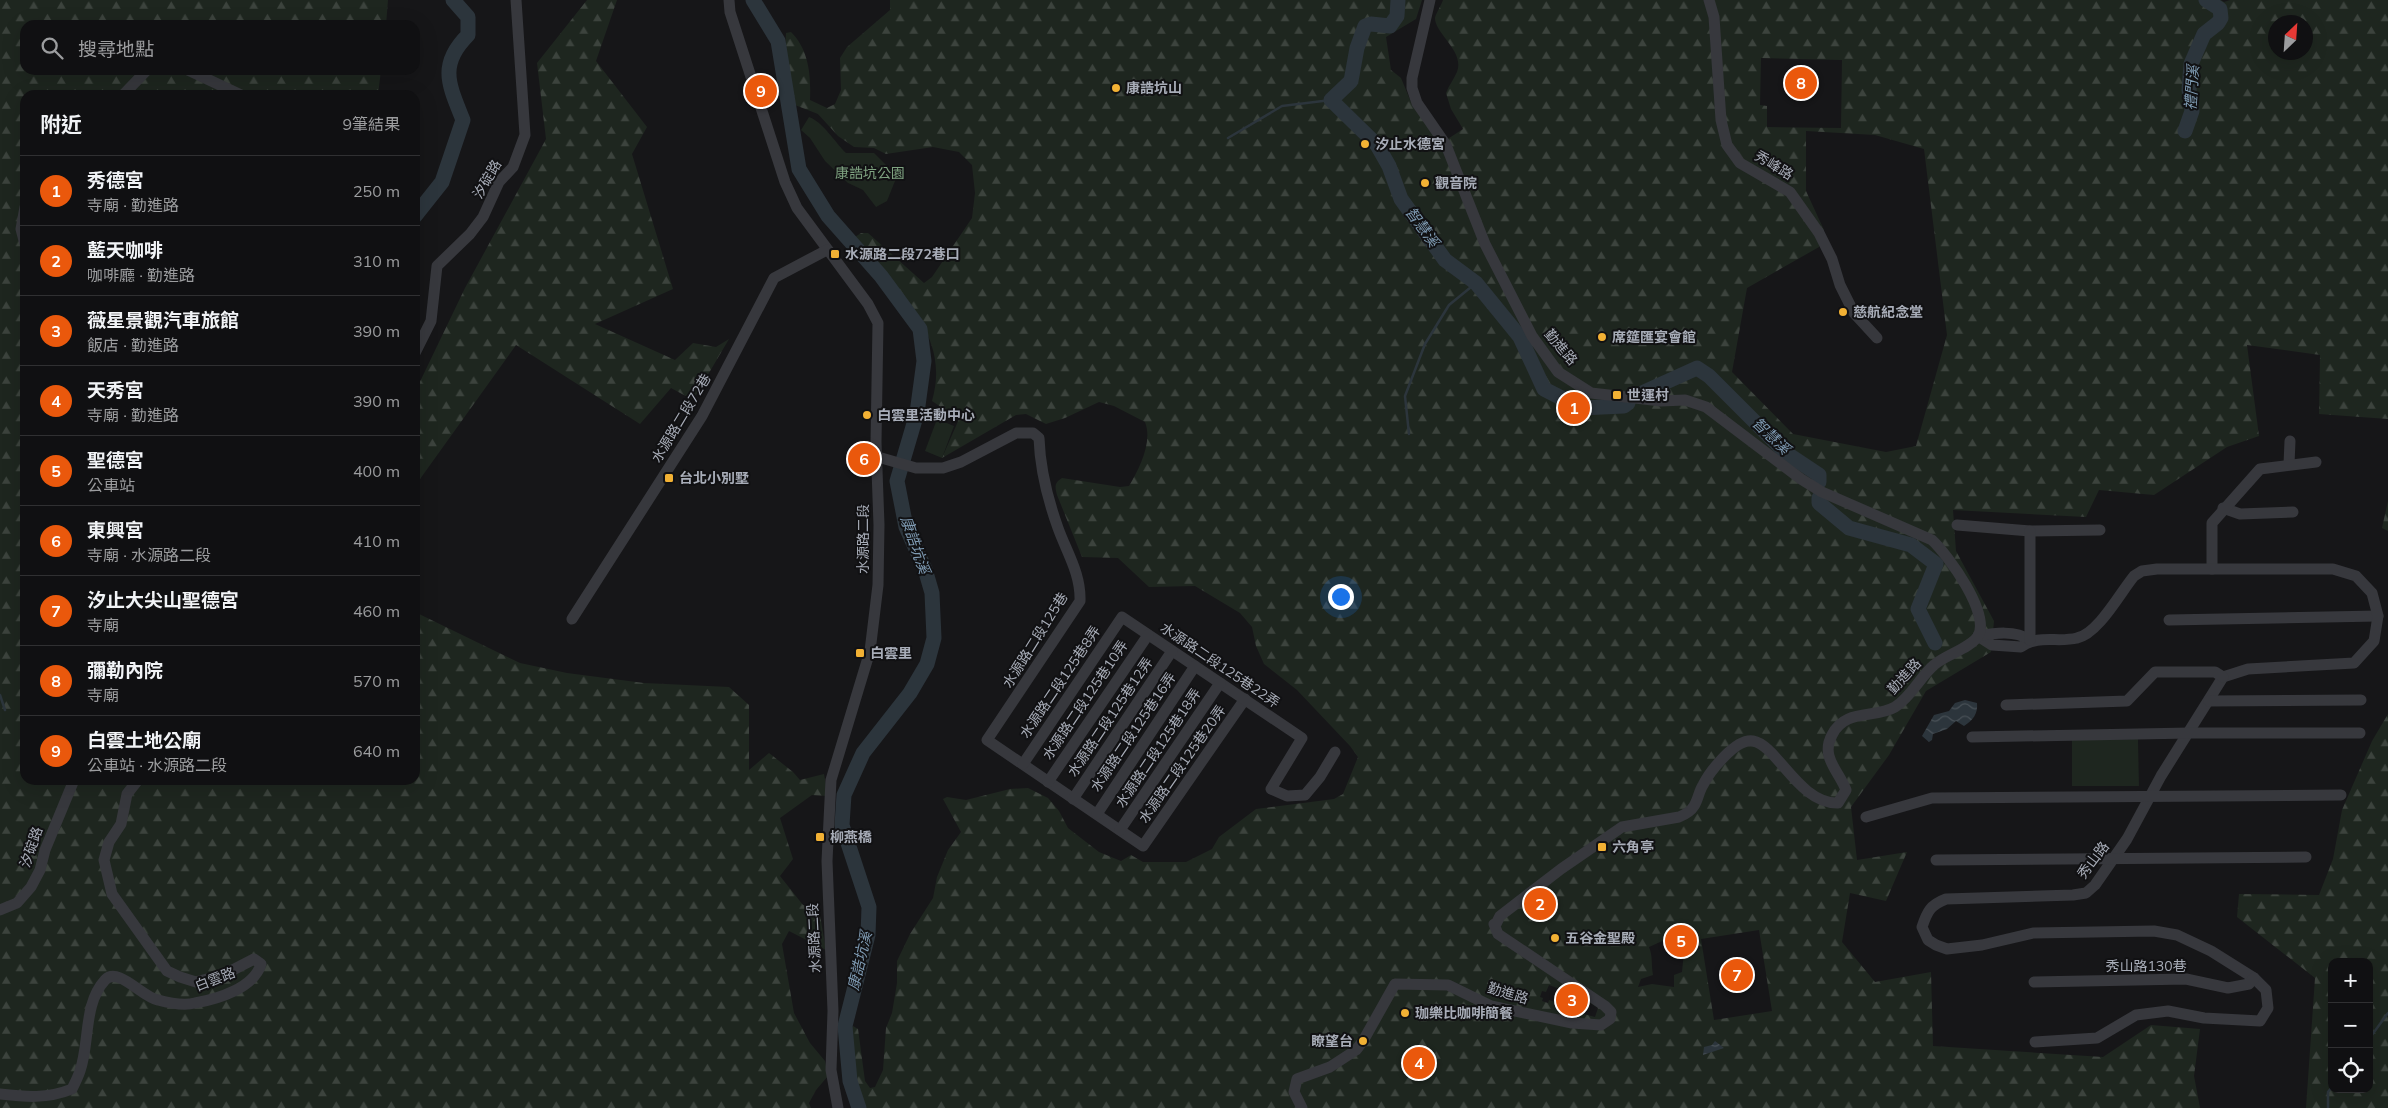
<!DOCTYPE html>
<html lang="zh-TW">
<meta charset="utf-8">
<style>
body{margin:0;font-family:Mulish,"Noto Sans TC",sans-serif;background:#19191b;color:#f1f3f6}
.controls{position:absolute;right:15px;bottom:15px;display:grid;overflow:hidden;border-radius:10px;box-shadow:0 5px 20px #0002}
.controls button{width:45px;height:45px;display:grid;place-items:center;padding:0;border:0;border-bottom:1px solid #303032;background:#101012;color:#f1f3f6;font:25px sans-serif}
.compass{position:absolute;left:2268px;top:15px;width:45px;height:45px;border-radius:50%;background:#101012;box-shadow:0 5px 20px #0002;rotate:25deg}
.you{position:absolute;left:1340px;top:596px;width:18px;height:18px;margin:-12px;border:4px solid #fff;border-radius:50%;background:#1a73e8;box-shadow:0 0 0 8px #1a73e833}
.badge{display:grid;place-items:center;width:32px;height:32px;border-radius:50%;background:#ea580c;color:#fff;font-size:16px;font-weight:700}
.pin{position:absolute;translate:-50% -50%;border:2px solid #fff;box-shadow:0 1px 5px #0006}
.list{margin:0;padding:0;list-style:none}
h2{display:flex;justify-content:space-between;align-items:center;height:65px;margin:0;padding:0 20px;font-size:21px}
h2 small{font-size:16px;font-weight:400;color:#9c9d9f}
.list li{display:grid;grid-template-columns:32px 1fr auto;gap:15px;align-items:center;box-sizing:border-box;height:70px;padding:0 20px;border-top:1px solid #303032}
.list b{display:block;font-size:19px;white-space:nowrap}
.list p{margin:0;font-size:16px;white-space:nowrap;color:#9c9d9f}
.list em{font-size:16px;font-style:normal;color:#9c9d9f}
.icon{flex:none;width:28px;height:28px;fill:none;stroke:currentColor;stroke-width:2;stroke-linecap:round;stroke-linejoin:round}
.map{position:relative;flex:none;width:2388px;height:1108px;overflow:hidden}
.search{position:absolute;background:#101012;box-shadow:0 5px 20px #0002;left:20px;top:20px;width:400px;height:55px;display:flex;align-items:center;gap:12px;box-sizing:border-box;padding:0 18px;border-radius:15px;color:#9c9d9f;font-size:19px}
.panel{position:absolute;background:#101012;box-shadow:0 5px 20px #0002;left:20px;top:90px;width:400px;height:695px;border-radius:15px}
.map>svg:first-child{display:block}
.forest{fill:url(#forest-firs);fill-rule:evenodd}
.green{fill:#1e261f}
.water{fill:url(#water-waves)}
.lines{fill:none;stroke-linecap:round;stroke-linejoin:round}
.stream{stroke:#2c353c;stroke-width:2.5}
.river{stroke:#2c353c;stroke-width:15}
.minor{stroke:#37383d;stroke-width:11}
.poi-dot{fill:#f2b134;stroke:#111113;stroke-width:2}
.labels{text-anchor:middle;stroke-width:4;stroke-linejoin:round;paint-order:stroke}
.poi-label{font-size:14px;font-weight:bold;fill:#a8adb8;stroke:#111113;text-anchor:start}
.street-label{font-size:14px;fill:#a8adb8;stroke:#111113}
.park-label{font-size:14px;fill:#7fa381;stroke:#111113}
.water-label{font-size:15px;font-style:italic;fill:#7f9bb3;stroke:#111113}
</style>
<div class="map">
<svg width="2388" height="1108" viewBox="0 0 2388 1108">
<defs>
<pattern id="forest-firs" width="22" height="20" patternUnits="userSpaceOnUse" patternTransform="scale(1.25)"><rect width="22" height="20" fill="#1e261f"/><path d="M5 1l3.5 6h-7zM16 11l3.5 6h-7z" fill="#3c433d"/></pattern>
<pattern id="water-waves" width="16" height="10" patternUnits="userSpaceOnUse" patternTransform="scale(1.25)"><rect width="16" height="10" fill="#2c353c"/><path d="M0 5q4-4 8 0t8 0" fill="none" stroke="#485056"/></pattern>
</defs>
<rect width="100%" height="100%" fill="#161618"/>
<g class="forest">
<path d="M0,0h388l-2,25h-361v45h356l-3,25h-353v685h390v-168l105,51 47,10 77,10 85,4 20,18v65l20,-17 24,19 7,8 24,-6 4,22 -16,-1 -32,23 13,41 -13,17 23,29 16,5 7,40 -37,-19 -7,13 12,69 16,30 15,18 3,15 -12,14 -7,13 2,5h-811z"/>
<path d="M587,0h30l-21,61 51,66 -15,27 41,135 -78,35 80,36 18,-17 23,4 13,-8 -36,61 -22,-12 -31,36 -124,-79 -101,141v-94l50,-104 81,-149 -9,-76z"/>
<path d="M890,0h532l-6,19 -30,18 5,33 10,8 10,24 29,42 23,-15 -12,-20 -5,-16c3,-8 8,-14 11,-21 8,-21 -22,-38 -22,-54 1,-5 6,-12 8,-18h778l3,2 6,-2h158v419l-69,-5 1,-59 -73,-10 12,91 -32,11 -73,48 -55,-5 -13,27 -133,-7 3,41 38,70 -3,31 -65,39 -37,64 -38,52 6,53 50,-8 -21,49 -36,-8 -8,49 33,40 56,-10 2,74 170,11 48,-32 49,4 -6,47 6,32h-1338l-3,-15 -6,-11 -5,-54 5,-2 5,3 7,52 5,7 5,-1 8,-17 3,-42 6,-15 5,-30v-22l13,-27 23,-36 4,-21 11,-27 13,-18 -18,-33 4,-2 19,3 44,-11 18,-1 20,10 11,13 9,17 31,24 22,9 10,-6 12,7h43l26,-13 7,-12 37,-28 78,-10 9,-5 15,-37 -8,-11 -53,-56 -33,-26 -8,-18 -4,-19 -12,-14 -45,-27 -46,1 -31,-29 -36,-1 -25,-62c-2,-8 -3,-12 5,-17l58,9 9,-1c10,-17 24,-44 16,-64l-31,-16 -15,-4 -34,16 -19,6 -20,-10 -10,1 -74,43 17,-39 -27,-18c16,-55 -17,-91 -50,-131 -10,-11 -20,-21 -27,-33l6,-4h7l56,50 8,-6 40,-59 3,-25 -3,-28 -13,-13 -26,-5 -47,7 -12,-6 -20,-1 -16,-11 -20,-22 -23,-9 -10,-54 1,-18 5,-1c18,18 20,43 19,68l17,8 8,-4 6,-14 -1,-32 7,-11 43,-37zM2276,22h30v30h-30zM1761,58l81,2 -1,68 -74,-1v-21l-7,-1zM1806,131l69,4 49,14 23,186 -31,111 -30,6 -93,-18 -61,-62 15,-84 72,-41 5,-17 -18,-39zM1759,930l13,81 -58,9 -13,-81zM1680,933l9,4 8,-1 3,13 -16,3 -2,20 -8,3v12l-22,-3 -14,3 3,-8 12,-4c-2,-11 0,-18 -4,-28zM1549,985l30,11 19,12 -3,9 -41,-11 1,-4 -6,-2 -1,3 -6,-2 1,-3 -3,-1 2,-6 4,1z"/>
<path d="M2388,501v30l-6,-3z"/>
<path d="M2388,714v394h-82l9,-130 -78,-61 2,-23 80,1 14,-36 9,-49 30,-69zM2332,962h37v127h-37z"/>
</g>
<g class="green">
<path d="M809,117c14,5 25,24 37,36h28l23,23 -10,25 -11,6 -13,-17 -15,-7 -23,-22 -15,-23 -9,-8z"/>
<path d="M937,419l17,7 -12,32 -17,-7z"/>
<path d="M2138,739l1,47h-67v-46z"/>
</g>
<g class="water">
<path d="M1965,700l12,3c1,11 -4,17 -13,23l-8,-5 -9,8 -14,5 -1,6 -3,2 -7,-6 12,-21 15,-4 6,-8z"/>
<path d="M1715,1041l9,7 -21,7 1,-8 8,-2z"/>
</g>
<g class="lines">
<g class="stream">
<path d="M1228,138l54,-32 49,-6"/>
<path d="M1409,434l-4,-38 20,-52 24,-39 27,-22"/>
<path d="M0,695l5,15"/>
<path d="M2369,1039l19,-26"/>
<path d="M2328,1108v-16l4,-5"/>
</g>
<g class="river">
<path d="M753,0l25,41 21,128 29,47 53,60 39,53 4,32 -7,52 -20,68 9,46 19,42 7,24 2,45 -7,26 -17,29 -47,60 -19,42 -2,30 27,82 -1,28 -23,91 5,55 9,27"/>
<path d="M1398,0l-1,16 -7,10 -19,-2 -6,2 -8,22 -6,33 -20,19 46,45 12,21 12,33 44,61 31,23 44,54 24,52 37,19 43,-2 4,-3"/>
<path d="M2185,131l7,-20 -3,-21 2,-26 13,-30 14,-11 3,-5 -1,-9 -14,-9"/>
<path d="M415,216l27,-34 21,-62c-14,-35 -25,-55 5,-85v-18l-15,-17"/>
<path d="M1644,392l53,-24 12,8 77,77 33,22v7"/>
<path d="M1819,498v5l30,25 62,17 25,19 -18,45 17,34"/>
</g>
<g class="minor">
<path d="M729,0l1,12 55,170 12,26 71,96 10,19 -2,119 3,83 -1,60 -8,66 -39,129 -4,81 6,150 -2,59 7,38"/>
<path d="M1709,0l5,17 7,103 6,25 13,18 50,29 29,41 13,26 8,26 14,28 23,25"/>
<path d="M188,70l53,25"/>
<path d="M123,95l24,-25"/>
<path d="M25,207l-4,22 4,15"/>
<path d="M415,353l16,-32 6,-55 33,-32 13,-17 16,-35 14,-15 12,-32 -9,-135"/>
<path d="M878,457l38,11h27l18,-6 55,-29h17l6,5c1,30 9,62 19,90 9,25 23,46 22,73l-93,139 156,106 102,-147"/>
<path d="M2289,464l1,-23"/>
<path d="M2223,508l17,6 53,-2"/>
<path d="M1957,525l73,6 70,-1"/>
<path d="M2212,569v-46l48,-54 56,-7"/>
<path d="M572,619l130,-203 72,-138 53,-28"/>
<path d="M2169,620l209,-4"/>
<path d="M1978,636l14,9 29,2c17,-13 37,-4 56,-9 21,-4 43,-45 57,-62l8,-5 15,-2h176l23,7 16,17 6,23 -4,25 -20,22 -106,6 -25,8 -62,99 -34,63 -32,46 -9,8 -13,2 -127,4c-16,6 -19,13 -24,28l6,13 8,5 11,4 35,-4 51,-12 121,-2 23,4 34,16 43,27 12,12 2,18 -8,13 -56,-3 -36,-7 -32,4 -39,23 -62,4"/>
<path d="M1978,636c17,-3 37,-6 52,4"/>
<path d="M2030,640v-109"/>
<path d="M2209,701l152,-1"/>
<path d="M2006,705l121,-4 28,-29h60l8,5"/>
<path d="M1972,737l218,-4h170"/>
<path d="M1023,764l99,-147 180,121 -31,51 16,7 18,-1 15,-18 15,-25"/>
<path d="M1048,782l100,-147"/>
<path d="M1073,799l99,-148"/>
<path d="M1097,814l98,-148"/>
<path d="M1866,817l66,-19 409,-3"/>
<path d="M1120,830l100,-147"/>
<path d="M1936,860l370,-3"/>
<path d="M0,910l17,-7 14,-16 9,-17 5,-20 29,-70"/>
<path d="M2034,982l152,-3 42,9 21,-4 5,-6"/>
<path d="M0,1094c26,3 47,5 72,-5 3,-6 6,-12 8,-18 10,-28 3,-67 25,-91 13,-14 37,17 53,20 11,3 26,6 37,3 23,-4 59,-15 66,-39l-7,-5 -29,15 -29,8 -16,-5 -13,-6 -55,-77 -8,-34 5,-18 12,-18 6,-30 11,-14"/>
<path d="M1302,1108l-8,-16 3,-13 33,-12 26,-17 7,-9 32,-57 53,1 43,21 81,17 29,2 9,-6 1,-7 -6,-6 -107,-72 -4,-10h2l4,-8 61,-47 61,-42 57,-10c5,-2 12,-6 15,-11 4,-6 5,-15 9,-21 7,-14 33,-47 50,-44 24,4 46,63 85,62l8,-13c-7,-19 -26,-33 -14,-55 13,-27 43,-16 63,-28 16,-10 25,-30 39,-42 11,-10 37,-17 44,-29 13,-22 -30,-81 -46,-96l-110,-48 -21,-13 -95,-72 -21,-7 -24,1 -70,-8 -33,-21 -26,-36 -47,-92 -39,-99 -29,-42 -5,-15v-10l18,-78"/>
</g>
</g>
<g class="poi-dot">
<circle cx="1116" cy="88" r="5"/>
<circle cx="1365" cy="144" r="5"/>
<circle cx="1425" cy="183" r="5"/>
<rect x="830" y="249" width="10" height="10" rx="2.5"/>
<circle cx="1843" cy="312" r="5"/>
<circle cx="1602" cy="337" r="5"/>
<rect x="1612" y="390" width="10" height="10" rx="2.5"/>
<circle cx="867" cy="415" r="5"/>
<rect x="664" y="473" width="10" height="10" rx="2.5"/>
<rect x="855" y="648" width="10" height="10" rx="2.5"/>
<rect x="815" y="832" width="10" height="10" rx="2.5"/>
<rect x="1597" y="842" width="10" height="10" rx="2.5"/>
<circle cx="1555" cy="938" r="5"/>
<circle cx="1405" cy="1013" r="5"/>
<circle cx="1363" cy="1041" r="5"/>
</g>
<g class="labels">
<g class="poi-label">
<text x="1126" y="93">康誥坑山</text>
<text x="1375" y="149">汐止水德宮</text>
<text x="1435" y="188">觀音院</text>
<text x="845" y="259">水源路二段72巷口</text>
<text x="1853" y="317">慈航紀念堂</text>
<text x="1612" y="342">席筵匯宴會館</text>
<text x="1627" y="400">世運村</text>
<text x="877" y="420">白雲里活動中心</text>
<text x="679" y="483">台北小別墅</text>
<text x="870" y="658">白雲里</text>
<text x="830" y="842">柳燕橋</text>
<text x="1612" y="852">六角亭</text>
<text x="1565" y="943">五谷金聖殿</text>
<text x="1415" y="1018">珈樂比咖啡簡餐</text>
<text x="1353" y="1046" text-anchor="end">瞭望台</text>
</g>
<g class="street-label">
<text transform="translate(1774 165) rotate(31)" y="5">秀峰路</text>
<text transform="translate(487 179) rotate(-60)" y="5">汐碇路</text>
<text transform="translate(1561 347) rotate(50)" y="5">勤進路</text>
<text transform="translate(681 418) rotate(-59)" y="5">水源路二段72巷</text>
<text transform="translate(863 539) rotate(-90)" y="5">水源路二段</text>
<text transform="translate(1035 640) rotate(-58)" y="5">水源路二段125巷</text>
<text transform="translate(1220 665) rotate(34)" y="5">水源路二段125巷22弄</text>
<text transform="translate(1904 676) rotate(-48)" y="5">勤進路</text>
<text transform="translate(1060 682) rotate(-56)" y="5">水源路二段125巷8弄</text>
<text transform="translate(1085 700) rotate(-56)" y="5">水源路二段125巷10弄</text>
<text transform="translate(1110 717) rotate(-56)" y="5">水源路二段125巷12弄</text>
<text transform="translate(1133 732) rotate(-56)" y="5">水源路二段125巷16弄</text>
<text transform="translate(1158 748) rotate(-56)" y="5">水源路二段125巷18弄</text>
<text transform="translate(1182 764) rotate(-55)" y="5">水源路二段125巷20弄</text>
<text transform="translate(31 847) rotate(-71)" y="5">汐碇路</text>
<text transform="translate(2093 860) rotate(-53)" y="5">秀山路</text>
<text transform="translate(814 938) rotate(-93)" y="5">水源路二段</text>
<text x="2146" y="971">秀山路130巷</text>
<text transform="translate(215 979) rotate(-21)" y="5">白雲路</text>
<text transform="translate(1508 993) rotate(17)" y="5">勤進路</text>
</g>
<g class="park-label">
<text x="870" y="178">康誥坑公園</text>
</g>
<g class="water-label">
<text transform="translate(2192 88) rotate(-86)" y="5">禮門溪</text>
<text transform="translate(1422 227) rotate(54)" y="5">智慧溪</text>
<text transform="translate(1771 436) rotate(44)" y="5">智慧溪</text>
<text transform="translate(915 545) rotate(71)" y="5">康誥坑溪</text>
<text transform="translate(860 961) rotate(-77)" y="5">康誥坑溪</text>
</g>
</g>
</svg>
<div class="controls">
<button>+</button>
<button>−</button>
<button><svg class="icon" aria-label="locate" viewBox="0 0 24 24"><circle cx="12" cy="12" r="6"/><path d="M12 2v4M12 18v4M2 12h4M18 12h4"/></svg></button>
</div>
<svg class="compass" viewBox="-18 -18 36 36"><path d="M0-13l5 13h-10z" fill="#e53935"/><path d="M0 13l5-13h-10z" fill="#9c9d9f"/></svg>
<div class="you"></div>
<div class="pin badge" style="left:1574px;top:408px">1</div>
<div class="pin badge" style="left:1540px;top:904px">2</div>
<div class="pin badge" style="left:1572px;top:1000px">3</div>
<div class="pin badge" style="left:1419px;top:1063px">4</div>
<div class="pin badge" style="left:1681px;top:941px">5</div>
<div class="pin badge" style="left:864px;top:459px">6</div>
<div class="pin badge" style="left:1737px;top:975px">7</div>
<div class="pin badge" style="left:1801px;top:83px">8</div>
<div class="pin badge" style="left:761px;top:91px">9</div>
<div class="search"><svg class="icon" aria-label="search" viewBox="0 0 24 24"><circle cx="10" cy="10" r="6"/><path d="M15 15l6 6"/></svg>搜尋地點</div>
<section class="panel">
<h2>附近<small>9筆結果</small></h2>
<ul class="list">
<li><span class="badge">1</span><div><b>秀德宮</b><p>寺廟 · 勤進路</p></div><em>250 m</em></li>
<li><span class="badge">2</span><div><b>藍天咖啡</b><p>咖啡廳 · 勤進路</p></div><em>310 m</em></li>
<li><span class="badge">3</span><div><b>薇星景觀汽車旅館</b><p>飯店 · 勤進路</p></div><em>390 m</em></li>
<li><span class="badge">4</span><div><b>天秀宮</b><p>寺廟 · 勤進路</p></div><em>390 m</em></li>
<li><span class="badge">5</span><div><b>聖德宮</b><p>公車站</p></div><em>400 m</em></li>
<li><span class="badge">6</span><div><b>東興宮</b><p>寺廟 · 水源路二段</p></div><em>410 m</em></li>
<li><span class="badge">7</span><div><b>汐止大尖山聖德宮</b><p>寺廟</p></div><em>460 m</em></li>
<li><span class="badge">8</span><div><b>彌勒內院</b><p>寺廟</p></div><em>570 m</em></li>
<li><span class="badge">9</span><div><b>白雲土地公廟</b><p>公車站 · 水源路二段</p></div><em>640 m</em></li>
</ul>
</section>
</div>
